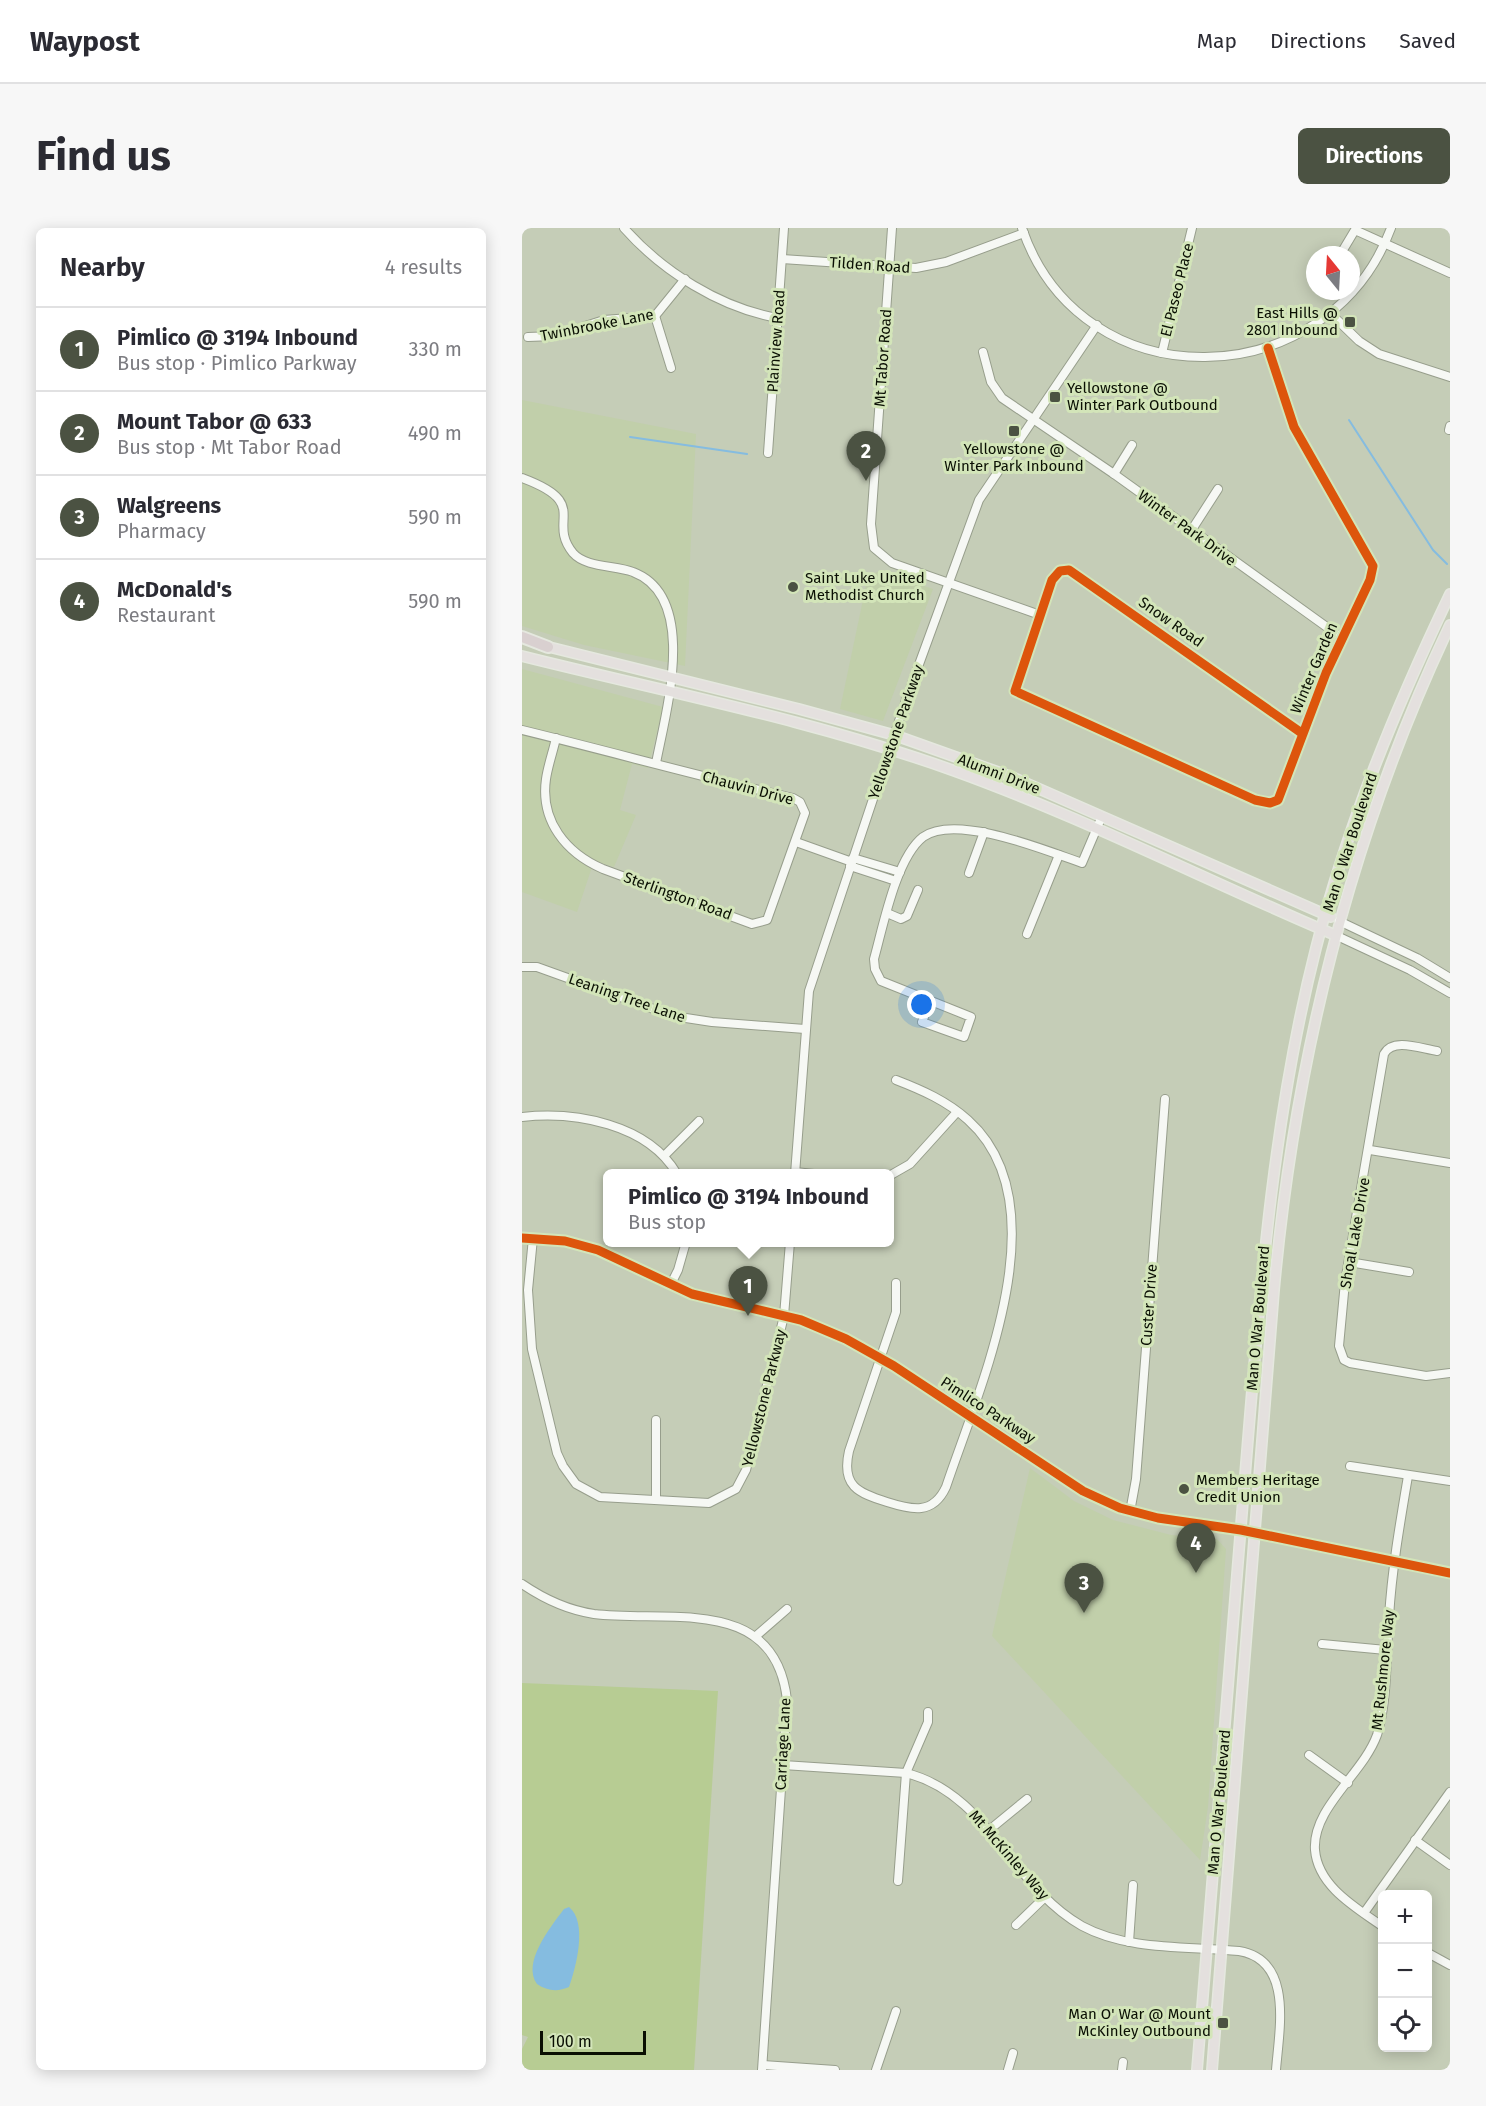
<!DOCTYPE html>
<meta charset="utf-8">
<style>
body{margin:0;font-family:"Fira Sans",sans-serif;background:#f7f7f7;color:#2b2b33}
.controls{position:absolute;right:18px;bottom:18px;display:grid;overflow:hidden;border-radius:9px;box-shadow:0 3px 15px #0003}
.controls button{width:54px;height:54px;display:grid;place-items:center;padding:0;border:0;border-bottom:2px solid #e1e1e2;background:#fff;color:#2b2b33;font:30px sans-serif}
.compass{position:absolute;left:784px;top:18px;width:54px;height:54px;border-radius:50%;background:#fff;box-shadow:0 3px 15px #0003;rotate:342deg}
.scale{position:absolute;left:18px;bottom:15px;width:106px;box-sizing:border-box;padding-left:6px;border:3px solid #0a0f03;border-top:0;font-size:16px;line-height:21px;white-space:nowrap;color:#0a0f03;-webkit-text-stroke:4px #d3e5b9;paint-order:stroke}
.you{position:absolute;left:400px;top:777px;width:21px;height:21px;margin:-15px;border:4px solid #fff;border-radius:50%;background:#1a73e8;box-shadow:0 0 0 9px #1a73e833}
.badge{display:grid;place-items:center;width:39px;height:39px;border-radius:50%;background:#4b5242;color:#fff;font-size:20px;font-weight:700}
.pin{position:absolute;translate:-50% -50px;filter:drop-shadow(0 2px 3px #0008)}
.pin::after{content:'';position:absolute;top:32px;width:21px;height:18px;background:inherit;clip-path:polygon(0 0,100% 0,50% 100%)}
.popup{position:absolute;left:81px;top:941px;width:291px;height:78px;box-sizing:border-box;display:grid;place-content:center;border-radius:9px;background:#fff;filter:drop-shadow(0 2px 4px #0005);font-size:20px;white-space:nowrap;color:#7c7c81}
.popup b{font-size:22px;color:#2b2b33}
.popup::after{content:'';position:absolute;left:50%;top:100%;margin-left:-12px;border:12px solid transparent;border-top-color:#fff}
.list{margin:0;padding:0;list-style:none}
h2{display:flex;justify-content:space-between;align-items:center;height:78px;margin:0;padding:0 24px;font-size:26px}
h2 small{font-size:20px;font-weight:400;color:#7c7c81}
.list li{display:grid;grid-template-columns:39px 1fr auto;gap:18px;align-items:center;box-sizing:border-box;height:84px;padding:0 24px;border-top:2px solid #e1e1e2}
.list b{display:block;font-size:22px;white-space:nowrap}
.list p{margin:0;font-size:20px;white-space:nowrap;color:#7c7c81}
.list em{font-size:20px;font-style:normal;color:#7c7c81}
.icon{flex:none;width:33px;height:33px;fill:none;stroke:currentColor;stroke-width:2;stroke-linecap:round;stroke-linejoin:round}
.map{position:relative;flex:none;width:928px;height:1842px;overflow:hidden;border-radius:9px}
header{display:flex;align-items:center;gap:36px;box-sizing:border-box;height:84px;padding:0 30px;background:#fff;border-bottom:2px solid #e1e1e2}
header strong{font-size:28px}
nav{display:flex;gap:33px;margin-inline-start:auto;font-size:21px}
.intro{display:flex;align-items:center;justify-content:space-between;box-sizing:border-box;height:144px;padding:0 36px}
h1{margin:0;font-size:42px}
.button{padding:15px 27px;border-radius:9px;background:#4b5242;color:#fff;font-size:21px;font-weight:700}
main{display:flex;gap:36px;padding:0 36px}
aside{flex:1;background:#fff;border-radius:9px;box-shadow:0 3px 15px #0003}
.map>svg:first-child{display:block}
.built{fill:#c1cfaa}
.green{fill:#b7cc93}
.water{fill:#85bce0}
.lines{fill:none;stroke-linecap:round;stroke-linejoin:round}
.stream{stroke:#85bce0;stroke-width:2}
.minor-casing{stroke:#979e8c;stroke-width:10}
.major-casing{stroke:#e5e8df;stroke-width:12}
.highway-casing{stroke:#e5e8df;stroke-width:14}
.minor{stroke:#f6f8f4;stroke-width:8}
.major{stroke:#e4e0de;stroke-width:9}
.highway{stroke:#d9d0d0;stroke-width:10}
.cycleway-casing{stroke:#d3e5b9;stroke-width:13}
.cycleway{stroke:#dd550c;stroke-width:9}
.poi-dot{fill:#4b5242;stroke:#d3e5b9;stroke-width:2}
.labels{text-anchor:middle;stroke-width:6;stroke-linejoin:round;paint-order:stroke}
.street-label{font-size:15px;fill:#0a0f03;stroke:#d3e5b9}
.poi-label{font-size:15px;fill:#0a0f03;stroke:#d3e5b9;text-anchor:start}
</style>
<header>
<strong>Waypost</strong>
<nav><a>Map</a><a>Directions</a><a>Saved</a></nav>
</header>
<div class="intro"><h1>Find us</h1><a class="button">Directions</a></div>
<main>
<aside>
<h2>Nearby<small>4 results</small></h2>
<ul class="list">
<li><span class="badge">1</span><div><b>Pimlico @ 3194 Inbound</b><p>Bus stop · Pimlico Parkway</p></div><em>330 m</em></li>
<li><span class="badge">2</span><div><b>Mount Tabor @ 633</b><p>Bus stop · Mt Tabor Road</p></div><em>490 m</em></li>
<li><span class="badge">3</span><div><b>Walgreens</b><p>Pharmacy</p></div><em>590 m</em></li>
<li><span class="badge">4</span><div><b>McDonald's</b><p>Restaurant</p></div><em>590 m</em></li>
</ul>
</aside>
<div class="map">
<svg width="928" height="1842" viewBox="0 0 928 1842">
<rect width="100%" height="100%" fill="#c5cdb7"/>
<g class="built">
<path d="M0,172l174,34 -11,232 -101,-21 -62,-19z"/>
<path d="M358,343l53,18 -50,132 -43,-12 28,-133z"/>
<path d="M0,441l141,38 -15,61 -16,-4 -12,46 16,5 -22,52 -20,-6 -17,51 -55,-20z"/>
<path d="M508,1240l44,33 39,19 58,15 46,4 9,10 -18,258 -8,53 -208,-224z"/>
</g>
<path class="green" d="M0,1455l196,8 -24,379h-172v-21l6,-12 -6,-2z"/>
<path class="water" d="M47,1679c19,15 7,61 0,80 -11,5 -22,4 -32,-3 -15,-21 12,-55 27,-75z"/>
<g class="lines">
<g class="stream">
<path d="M827,192l84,130 14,14"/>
<path d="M108,209l117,17"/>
</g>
<g class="minor-casing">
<g id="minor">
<path d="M102,0c38,43 96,80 154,90"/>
<path d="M370,0l-21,296 3,24 18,15 148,52"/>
<path d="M500,0c59,175 306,169 369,0"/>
<path d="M818,27l15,-25 95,43"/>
<path d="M260,31l134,9 30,-6 78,-29"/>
<path d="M809,86l28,27 20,13 71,23"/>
<path d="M133,88l16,52"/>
<path d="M6,109l26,-1 50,-16 51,-4 30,-37"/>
<path d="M746,120l26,79 79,139 -3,14 -44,93 -48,127 -8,3 -15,-3 -240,-109 37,-111 8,-9 9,-1 234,164"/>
<path d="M461,124l8,30 11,16 112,76 228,164"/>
<path d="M640,125l30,-125"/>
<path d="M927,202l1,-4"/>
<path d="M246,225l16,-225"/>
<path d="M592,246l18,-29"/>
<path d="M0,250c70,26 24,42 51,75 13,15 43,12 60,19 66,25 33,139 23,191"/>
<path d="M669,303l27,-42"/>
<path d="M0,502c90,22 180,47 271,68l7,4 5,11 -38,107 -15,4 -149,-55c-37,-16 -63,-48 -57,-90 2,-14 7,-27 10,-41"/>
<path d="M274,614l56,20"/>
<path d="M331,630l47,14"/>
<path d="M328,638l46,15"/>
<path d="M447,645l15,-41"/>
<path d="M365,685l14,6 6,-3 11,-26"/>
<path d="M817,693l78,37 33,20"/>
<path d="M505,706l32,-79"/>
<path d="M813,707l75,35 40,23"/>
<path d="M0,739h15l136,49 39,6 93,7"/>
<path d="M408,774l-8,20 42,15 7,-20 -90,-36 -6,-12 -1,-10c9,-32 22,-101 49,-122 33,-24 124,14 159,26l20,-47"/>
<path d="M915,823c-15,-2 -44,-14 -53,3l-39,228 -6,64 5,14 6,3 76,13 24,-3"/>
<path d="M0,889c53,-6 126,7 155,57"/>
<path d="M848,922l80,13"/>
<path d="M142,928l35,-35"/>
<path d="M273,944l19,2"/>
<path d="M273,946l14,-183 97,-291 73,-200 118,-175"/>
<path d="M367,948l21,-12 47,-52"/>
<path d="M0,1010l43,3 33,9 94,44 109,26 45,19 48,27 189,125 37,17 38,10 83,12 209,43"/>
<path d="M11,1010l-5,52 4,59 25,104 6,13 13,18 24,13 109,6 27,-14 10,-19 38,-154 6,-74"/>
<path d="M827,1034l60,10"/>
<path d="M374,1055v29l-47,139c-8,35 9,42 38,51 25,8 46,13 59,-15 33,-99 117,-282 22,-367 -21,-19 -46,-30 -72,-40"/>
<path d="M149,1056l7,-14 8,-28"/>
<path d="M828,1238l100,15"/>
<path d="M134,1272v-80"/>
<path d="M608,1284l6,-33 29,-380"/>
<path d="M0,1356c22,15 45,26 72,30 75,9 181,-20 193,86l-25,370"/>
<path d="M234,1408l31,-27"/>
<path d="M800,1416l64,6"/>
<path d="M787,1527l39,28"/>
<path d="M261,1537l123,8c83,21 105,113 176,153 46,25 106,20 157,25 55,9 40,79 37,119"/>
<path d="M466,1603l39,-32"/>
<path d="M893,1612l35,25"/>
<path d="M376,1653l8,-108 22,-51v-10"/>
<path d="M842,1685l86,-121"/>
<path d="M494,1697l28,-27"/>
<path d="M860,1698c-27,-19 -64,-40 -67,-76 -3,-42 48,-76 62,-115 11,-34 9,-82 12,-118 3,-48 11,-94 19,-141"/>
<path d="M607,1714l4,-57"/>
<path d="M906,1725l22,12"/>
<path d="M241,1837l72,5"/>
<path d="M354,1842l20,-59"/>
<path d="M486,1842l5,-17"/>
<path d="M600,1842l1,-8"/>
</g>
</g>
<g class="major-casing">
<g id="major">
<path d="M19,417l258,64 95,26 118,42 319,140"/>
<path d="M0,428c144,36 290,64 430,114 131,47 255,111 383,165"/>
<path d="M675,1842c16,-194 31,-388 47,-582 15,-182 27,-363 72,-540 31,-123 80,-241 134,-354"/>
<path d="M690,1842l62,-780c21,-231 76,-454 176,-665"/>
</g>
</g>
<g class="highway-casing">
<path id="highway" d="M0,409l26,10"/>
</g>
<use href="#minor" class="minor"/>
<use href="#major" class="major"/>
<use href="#highway" class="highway"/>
<g class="cycleway-casing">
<g id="cycleway">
<path d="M746,120l26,79 79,139 -3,14 -44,93 -48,127 -8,3 -15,-3 -240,-109 37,-111 8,-9 9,-1 234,164"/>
<path d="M0,1010l43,3 33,9 94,44 109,26 45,19 48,27 189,125 37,17 38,10 83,12 209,43"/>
</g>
</g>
<use href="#cycleway" class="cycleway"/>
</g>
<g class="poi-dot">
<rect x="822" y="88" width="12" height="12" rx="3"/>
<rect x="527" y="163" width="12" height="12" rx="3"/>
<rect x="486" y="197" width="12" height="12" rx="3"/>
<circle cx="271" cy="359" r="6"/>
<circle cx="662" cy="1261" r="6"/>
<rect x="695" y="1789" width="12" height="12" rx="3"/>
</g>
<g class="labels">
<g class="street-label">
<text transform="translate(348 37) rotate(4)" y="5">Tilden Road</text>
<text transform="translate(655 62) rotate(-76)" y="5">El Paseo Place</text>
<text transform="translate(75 97) rotate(-11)" y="5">Twinbrooke Lane</text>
<text transform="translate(254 113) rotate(-86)" y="5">Plainview Road</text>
<text transform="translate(361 130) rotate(-86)" y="5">Mt Tabor Road</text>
<text transform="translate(665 300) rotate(36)" y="5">Winter Park Drive</text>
<text transform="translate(649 394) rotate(35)" y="5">Snow Road</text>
<text transform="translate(792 440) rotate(-67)" y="5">Winter Garden</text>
<text transform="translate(374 504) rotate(-71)" y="5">Yellowstone Parkway</text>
<text transform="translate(477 546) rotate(21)" y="5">Alumni Drive</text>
<text transform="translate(226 560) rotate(15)" y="5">Chauvin Drive</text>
<text transform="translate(828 614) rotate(-72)" y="5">Man O War Boulevard</text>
<text transform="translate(156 668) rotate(20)" y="5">Sterlington Road</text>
<text transform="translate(105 770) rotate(19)" y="5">Leaning Tree Lane</text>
<text transform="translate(833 1005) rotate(-80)" y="5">Shoal Lake Drive</text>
<text transform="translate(627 1077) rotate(-86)" y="5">Custer Drive</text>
<text transform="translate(736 1090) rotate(-85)" y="5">Man O War Boulevard</text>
<text transform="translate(242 1170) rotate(-76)" y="5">Yellowstone Parkway</text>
<text transform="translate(466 1182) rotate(33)" y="5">Pimlico Parkway</text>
<text transform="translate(861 1442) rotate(-84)" y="5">Mt Rushmore Way</text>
<text transform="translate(261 1516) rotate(-87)" y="5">Carriage Lane</text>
<text transform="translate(697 1574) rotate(-85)" y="5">Man O War Boulevard</text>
<text transform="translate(487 1627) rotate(49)" y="5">Mt McKinley Way</text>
</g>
<g class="poi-label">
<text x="816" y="90" text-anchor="end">East Hills @<tspan x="816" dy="17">2801 Inbound</tspan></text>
<text x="545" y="165">Yellowstone @<tspan x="545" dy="17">Winter Park Outbound</tspan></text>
<text x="492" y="226" text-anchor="middle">Yellowstone @<tspan x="492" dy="17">Winter Park Inbound</tspan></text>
<text x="283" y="355">Saint Luke United<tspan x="283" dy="17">Methodist Church</tspan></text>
<text x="674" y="1257">Members Heritage<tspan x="674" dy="17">Credit Union</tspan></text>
<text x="689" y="1791" text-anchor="end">Man O' War @ Mount<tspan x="689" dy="17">McKinley Outbound</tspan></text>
</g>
</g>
</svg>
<div class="controls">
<button>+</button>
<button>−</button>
<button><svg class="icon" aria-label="locate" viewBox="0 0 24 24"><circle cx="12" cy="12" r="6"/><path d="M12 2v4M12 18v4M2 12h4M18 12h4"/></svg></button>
</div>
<svg class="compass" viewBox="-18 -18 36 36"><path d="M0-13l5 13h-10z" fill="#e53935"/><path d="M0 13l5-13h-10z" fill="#7c7c81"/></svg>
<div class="scale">100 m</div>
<div class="you"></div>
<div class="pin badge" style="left:226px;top:1088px">1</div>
<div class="popup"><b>Pimlico @ 3194 Inbound</b>Bus stop</div>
<div class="pin badge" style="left:344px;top:253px">2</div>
<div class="pin badge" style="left:562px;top:1385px">3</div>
<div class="pin badge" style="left:674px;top:1345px">4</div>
</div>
</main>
